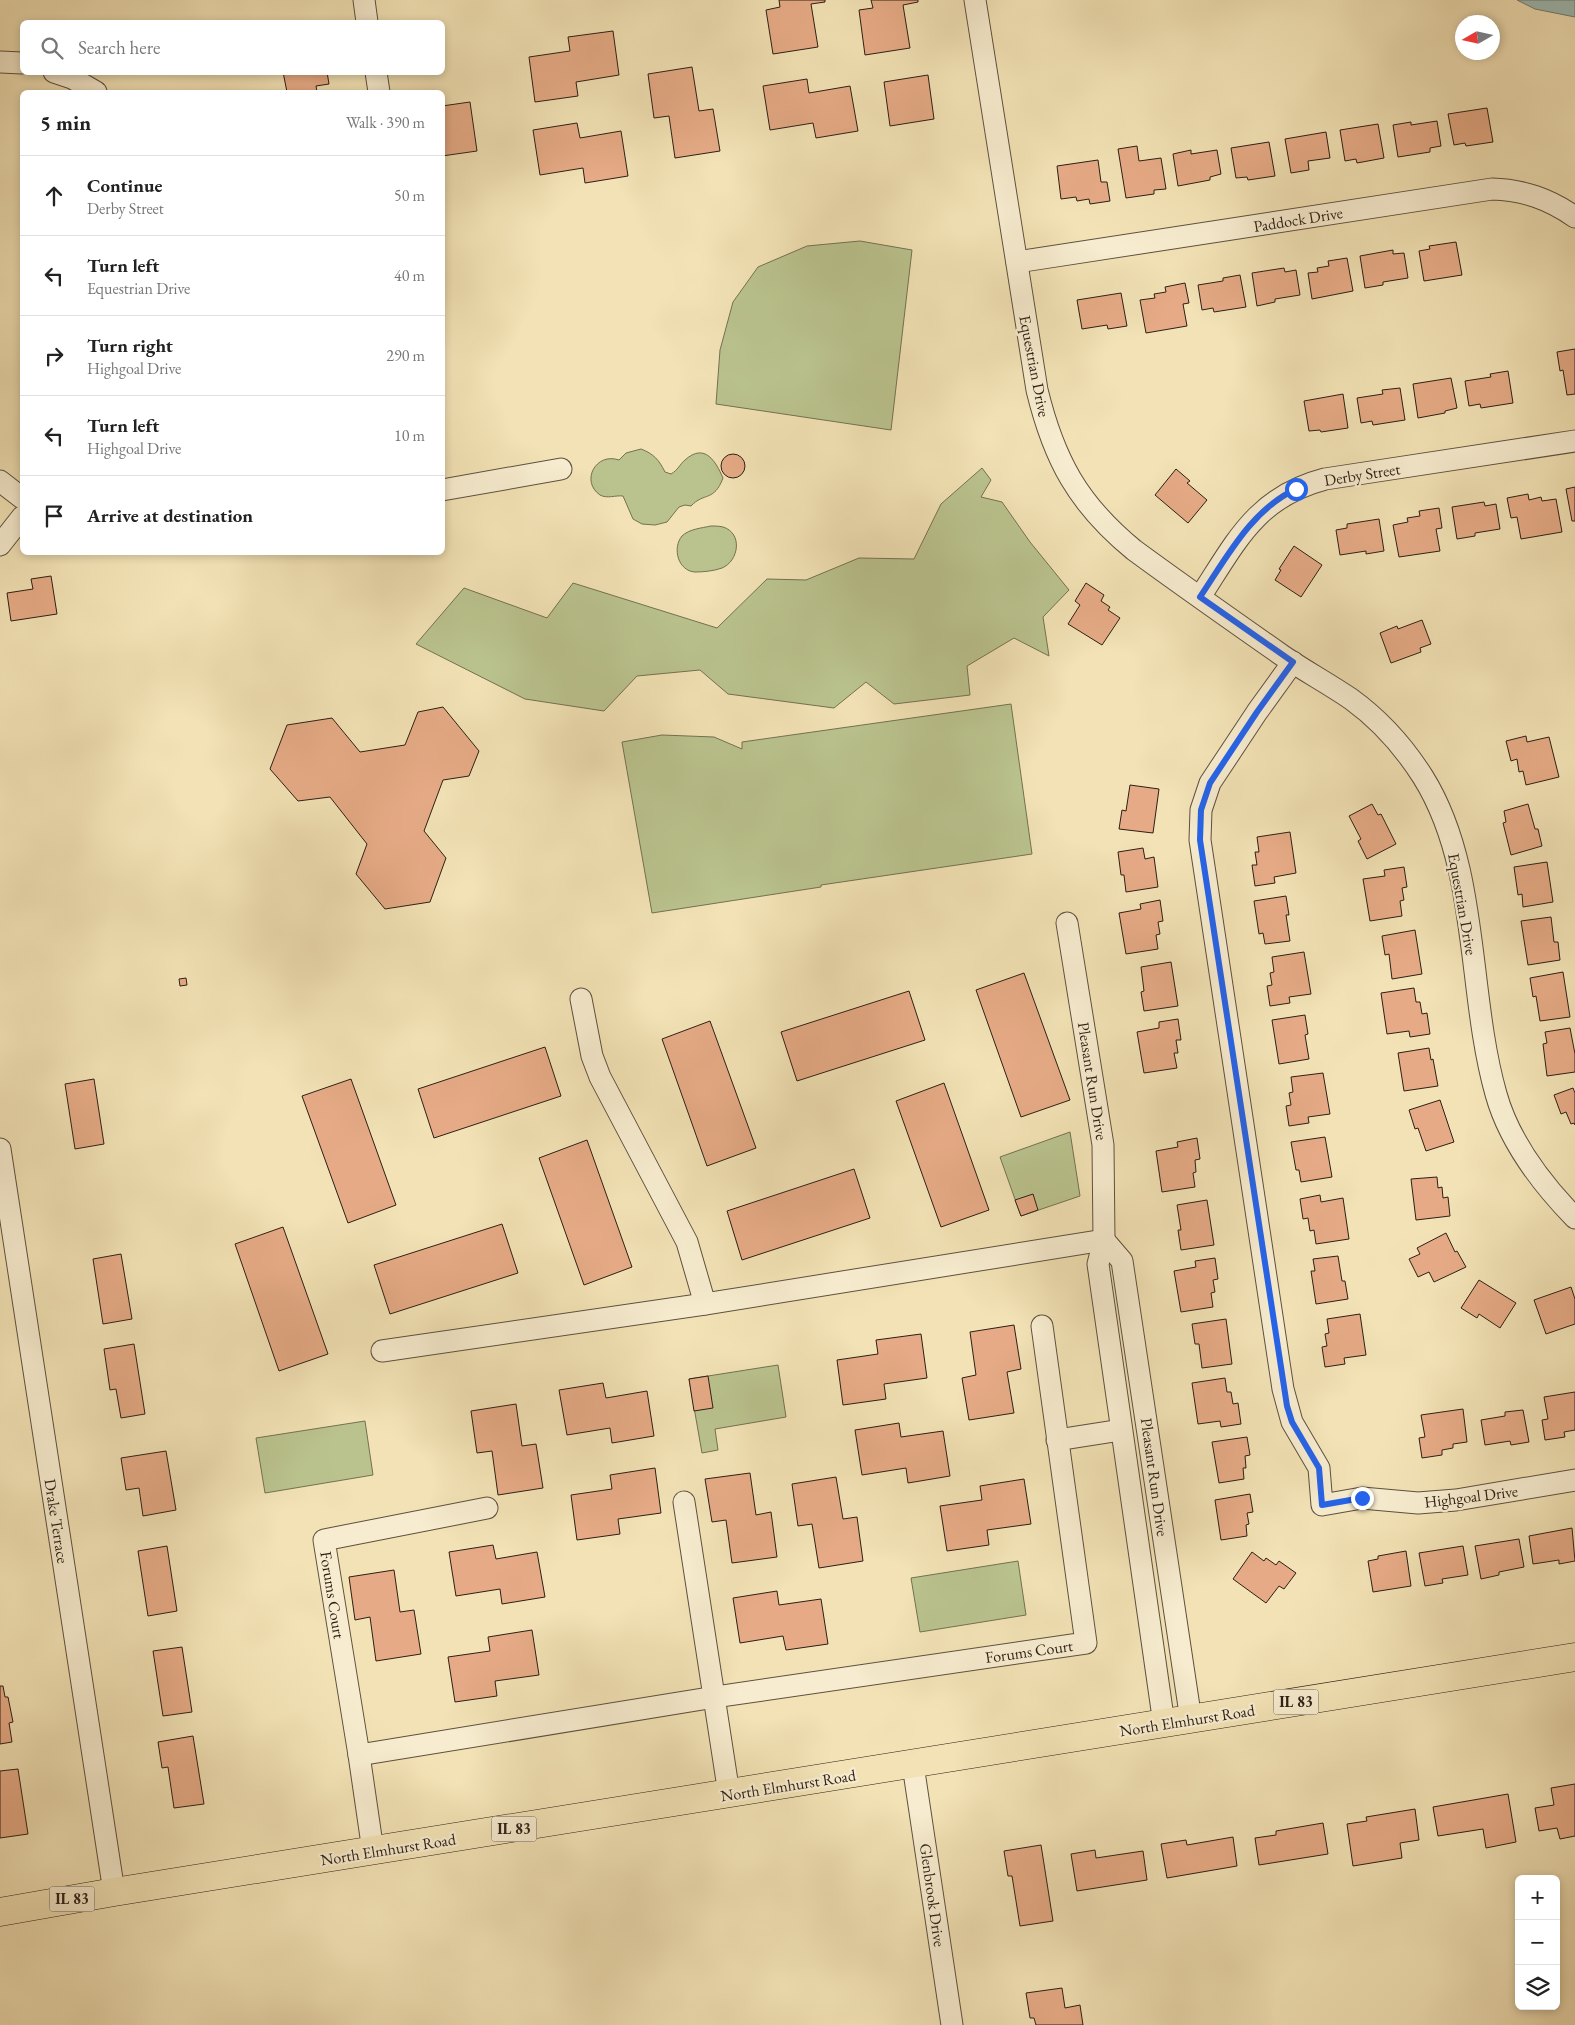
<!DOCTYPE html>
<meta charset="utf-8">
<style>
body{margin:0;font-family:"EB Garamond",serif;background:#f6f6f6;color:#222}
.controls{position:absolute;right:15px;bottom:15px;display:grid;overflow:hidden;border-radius:8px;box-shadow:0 2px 8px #0003}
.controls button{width:45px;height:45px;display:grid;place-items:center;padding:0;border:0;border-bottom:1px solid #e0e0e0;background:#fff;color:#222;font:25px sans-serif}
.compass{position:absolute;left:1455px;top:15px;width:45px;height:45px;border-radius:50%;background:#fff;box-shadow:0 2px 8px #0003;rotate:261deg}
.stop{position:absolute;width:15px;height:15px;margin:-11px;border:4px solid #2563eb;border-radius:50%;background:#fff}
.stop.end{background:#2563eb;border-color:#fff;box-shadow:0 1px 5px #0008}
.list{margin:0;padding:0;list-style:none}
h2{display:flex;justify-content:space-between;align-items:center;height:65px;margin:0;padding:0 20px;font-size:21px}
h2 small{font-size:16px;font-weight:400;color:#767676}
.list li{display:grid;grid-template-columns:32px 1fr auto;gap:15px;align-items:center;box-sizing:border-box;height:80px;padding:0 20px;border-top:1px solid #e0e0e0}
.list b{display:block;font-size:19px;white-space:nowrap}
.list p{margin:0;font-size:16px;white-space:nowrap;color:#767676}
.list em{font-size:16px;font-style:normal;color:#767676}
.icon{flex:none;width:28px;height:28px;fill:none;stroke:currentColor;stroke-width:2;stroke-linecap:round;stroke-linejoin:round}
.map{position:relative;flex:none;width:1575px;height:2025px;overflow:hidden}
.search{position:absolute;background:#fff;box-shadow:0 2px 8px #0003;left:20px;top:20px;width:425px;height:55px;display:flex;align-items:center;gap:12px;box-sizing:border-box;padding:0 18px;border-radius:8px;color:#767676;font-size:19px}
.panel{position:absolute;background:#fff;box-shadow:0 2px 8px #0003;left:20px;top:90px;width:425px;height:465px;border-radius:8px}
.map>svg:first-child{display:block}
.green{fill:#bac38e;stroke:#737152}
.water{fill:#9dbcb5;stroke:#707d75}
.building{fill:#e6ab86;stroke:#2c1f16}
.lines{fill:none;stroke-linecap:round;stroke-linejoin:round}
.minor-casing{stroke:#5e503e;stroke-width:23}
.primary-casing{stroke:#2c1f16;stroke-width:29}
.minor{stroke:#f7eccf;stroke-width:21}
.primary{stroke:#f2e2b5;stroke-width:28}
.route{stroke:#2563eb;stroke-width:6}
.labels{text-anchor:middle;stroke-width:4.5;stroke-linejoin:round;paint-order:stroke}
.shield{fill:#f7eccf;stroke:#695c4e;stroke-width:1}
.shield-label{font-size:15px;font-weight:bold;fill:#2c1f16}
.street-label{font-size:16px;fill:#2c1f16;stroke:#f7eccf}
</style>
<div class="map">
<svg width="1575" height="2025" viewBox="0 0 1575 2025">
<rect width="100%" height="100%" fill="#f2e2b5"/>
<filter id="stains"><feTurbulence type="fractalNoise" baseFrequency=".004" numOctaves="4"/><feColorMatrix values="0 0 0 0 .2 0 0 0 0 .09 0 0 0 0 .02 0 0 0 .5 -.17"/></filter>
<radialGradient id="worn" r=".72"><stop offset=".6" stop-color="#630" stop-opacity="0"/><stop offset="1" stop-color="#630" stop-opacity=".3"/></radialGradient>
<g class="green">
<path d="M860,241l52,9 -21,180 -175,-26 4,-54 13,-48 25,-35 49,-21z"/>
<path d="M641,449c13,5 18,11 24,23l6,2c7,-4 9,-10 14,-14 20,-18 31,2 38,18 -9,24 -19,14 -32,28l-6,-1 -6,2 -12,15 -12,3 -13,-1 -9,-5 -10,-23c-7,-1 -16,3 -23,-1 -20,-14 -4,-43 19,-35l7,-7z"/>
<path d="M982,468l9,12 -10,17 21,5 28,40 39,48 -26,27 6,39 -35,-18 -47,28 3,29 -76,9 -28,-22 -32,26 -106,-14 -28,-24 -63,6 -33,35 -79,-12 -109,-55 48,-56 83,30 26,-35 144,45 50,-49 39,1 53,-22 55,1 27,-55z"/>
<path d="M711,526c4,0 8,0 12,1 20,6 16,34 -1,41 -8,3 -19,4 -27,4 -17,-1 -23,-24 -13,-36 7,-7 20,-8 29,-10z"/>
<path d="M1011,704l21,150 -211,31v2l-169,26 -30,-171 40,-7 52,2 28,12v-7z"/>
<path d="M1070,1132l10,64 -59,20 -21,-59z"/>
<path d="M778,1365l8,52 -71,12 3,21 -16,3 -13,-74z"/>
<path d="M365,1421l8,54 -108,18 -9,-55z"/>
<path d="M1018,1561l8,54 -106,17 -9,-54z"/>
</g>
<path class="water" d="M1517,0h58v17l-40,-8z"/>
<g class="building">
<path d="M779,0h46v2l-14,2 7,43 -45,7 -7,-44 14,-3z"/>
<path d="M871,0h47v2l-15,3 7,43 -45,7 -6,-45 14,-2z"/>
<path d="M613,31l6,44 -43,7 2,14 -43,6 -6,-45 41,-6 -2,-14z"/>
<path d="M692,67l7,44 14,-2 7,42 -45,7 -6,-42 -15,2 -6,-44z"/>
<path d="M283,72h44l2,12 -13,2 1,6h-30z"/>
<path d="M928,75l6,44 -44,7 -6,-44z"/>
<path d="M807,79l2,14 41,-7 8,45 -42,7 -3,-15 -43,7 -7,-44z"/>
<path d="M470,102l7,49 -35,5v-50z"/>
<path d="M1487,108l6,34 -27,4 -1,-3 -11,2 -6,-31z"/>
<path d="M1437,121l4,25 -11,2v4l-32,5 -5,-32 18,-3v3z"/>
<path d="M577,123l3,15 41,-7 7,45 -43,7 -2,-15 -43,7 -7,-45z"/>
<path d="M1378,124l6,34 -27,5 -1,-4 -11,2 -5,-31z"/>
<path d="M1326,132l4,26 -22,3 1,9 -18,3 -6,-34z"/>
<path d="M1269,142l6,34 -27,4 -1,-3 -11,1 -5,-30z"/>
<path d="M1137,146l2,15 22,-3 5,31 -12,1v4l-28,4 -8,-49z"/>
<path d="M1191,150v4l26,-4 4,24 -11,3v3l-32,6 -5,-32z"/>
<path d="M1098,160l3,22h6l3,19 -20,3 -1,-5 -12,2 -1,-4 -15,2 -4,-33z"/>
<path d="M1456,242l6,33 -38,6 -5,-30 11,-2 -1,-3z"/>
<path d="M1393,250v4l11,-1 4,25 -25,4v3l-18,3 -5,-32z"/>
<path d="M1347,258l6,33 -41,8 -4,-26 10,-1 -1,-4 12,-2 -1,-5z"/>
<path d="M1284,268l1,4 11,-2 4,25 -25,4v3l-18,4 -5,-33z"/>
<path d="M1240,275l6,32 -32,5 -1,-4 -11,2 -4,-25 25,-4v-3z"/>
<path d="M1185,283l4,20 -6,1 4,22 -41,7 -6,-33 15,-2 -1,-4 12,-2 -1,-5z"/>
<path d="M1121,293l6,33 -19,3 -1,-4 -25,4 -5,-29z"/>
<path d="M1575,349v45l-8,1 -4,-25 -3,1 -3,-19z"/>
<path d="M1508,371l5,32 -32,5 -1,-4 -11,2 -4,-25 26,-4 -1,-3z"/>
<path d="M1451,378l6,30 -12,3v2l-27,5 -5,-34z"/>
<path d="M1400,388l5,32 -32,5 -1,-4 -11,2 -4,-25 26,-4 -1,-4z"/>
<path d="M1343,394l5,34 -27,4 -1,-2 -11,1 -5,-30z"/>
<circle cx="733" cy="466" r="12"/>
<path d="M1176,469l14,12 -3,2 20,17 -19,23 -33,-28z"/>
<path d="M1575,487v34h-3l-6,-32z"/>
<path d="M1528,494l1,6 12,-3 1,4 14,-2 6,33 -41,7 -4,-22 -6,1 -4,-20z"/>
<path d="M1484,502l1,4 11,-2 4,25 -25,4v3l-18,3 -5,-32z"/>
<path d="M1439,508l3,20 -6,1 4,22 -41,6 -6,-32 15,-3 -1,-4 13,-2 -1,-5z"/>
<path d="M1379,519l5,32 -18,3v-3l-26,4 -4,-25 11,-2v-4z"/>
<path d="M1294,546l28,19 -21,32 -26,-17 6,-10 -2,-1z"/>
<path d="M51,576l6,38 -46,7 -4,-28 26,-4 -2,-10z"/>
<path d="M1086,583l18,12 -3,6 9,6 -2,3 12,8 -18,27 -34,-21 12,-19 -5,-4z"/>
<path d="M1422,620l9,24 -11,4 1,4 -30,11 -11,-30 17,-7 1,3z"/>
<path d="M443,707l36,44 -10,25 -26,4 -19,51 22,27 -16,44 -45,7 -29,-35 11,-30 -37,-47 -32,4 -28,-32 17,-44 45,-7 28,34 45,-7 13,-33z"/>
<path d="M1526,736l1,6 22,-5 10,40 -33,8 -3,-14 -4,1 -2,-13 -6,2 -5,-20z"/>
<path d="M1130,785l29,4 -6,44 -34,-4 3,-19 4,1z"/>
<path d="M1372,804l6,11 3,-1 15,30 -29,15 -9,-18 3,-2 -12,-23z"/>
<path d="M1528,804l7,25h3l4,17 -31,9 -8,-32 3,-1 -2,-11z"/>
<path d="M1290,832l6,41 -22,4 1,6 -20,3 -3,-21h5l-2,-13h4l-2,-15z"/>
<path d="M1143,848l2,11 9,-2 4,30 -32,5 -2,-17h-3l-3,-23z"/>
<path d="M1547,862l6,40 -30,5 -1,-13 -4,1 -4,-28z"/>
<path d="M1404,867l3,20 -5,1 2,12 -4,1 2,15 -32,5 -7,-42 22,-3 -1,-6z"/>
<path d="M1286,896l3,19h-3l4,26 -25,3 -2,-11 -4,1 -5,-33z"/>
<path d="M1160,900l3,21 -5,1 2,12 -4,1 2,14 -32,5 -7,-41 22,-4 -1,-5z"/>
<path d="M1551,917l3,25h4l2,18 -32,5 -7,-44z"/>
<path d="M1415,930l7,44 -30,5 -3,-25 -4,1 -3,-19z"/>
<path d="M1304,952l7,42 -22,3 1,6 -20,3 -3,-20 5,-1 -2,-12 4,-1 -2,-15z"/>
<path d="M1171,962l7,44 -34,5 -3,-19 3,-1 -3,-24z"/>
<path d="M1563,972l7,45 -30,4 -4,-25 -3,1 -3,-19z"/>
<path d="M1024,973l46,127 -49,17 -45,-127z"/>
<path d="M186,978l1,7 -7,1 -1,-7z"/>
<path d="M1414,988l2,14h4l2,12 5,-1 3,21 -20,3 -1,-6 -22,3 -6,-41z"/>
<path d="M909,991l16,49 -128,41 -16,-49z"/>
<path d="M1305,1015l3,19 -3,1 4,24 -30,5 -7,-44z"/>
<path d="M1178,1019l3,21h-5l2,13h-4l3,15 -33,5 -7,-41 22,-4v-6z"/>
<path d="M710,1021l46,127 -49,18 -45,-127z"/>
<path d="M1570,1028l5,26v18l-28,4 -4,-32 4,-1 -2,-11z"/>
<path d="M545,1047l16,49 -127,42 -16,-49z"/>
<path d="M1429,1048l2,12 2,-1 5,27 -34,5 -6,-38z"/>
<path d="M1323,1073l7,41 -22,3 1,6 -20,3 -3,-20 5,-1 -2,-12 4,-1 -2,-15z"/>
<path d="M94,1079l10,65 -29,5 -10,-65z"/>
<path d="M351,1079l45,126 -48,18 -46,-127z"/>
<path d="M944,1083l45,127 -48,17 -45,-126z"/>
<path d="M1573,1088l2,5v32l-1,-2 -3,1 -5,-12 -5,2 -7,-19z"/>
<path d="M1440,1100l14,42 -28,9 -8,-23 -3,1 -6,-19z"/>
<path d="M1325,1137l7,40 -31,5 -2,-12h-3l-5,-28z"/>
<path d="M1197,1138l3,21 -5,1 1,12 -3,1 2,14 -33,5 -6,-41 22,-4 -1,-5z"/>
<path d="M587,1140l45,127 -48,18 -45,-127z"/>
<path d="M854,1169l16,49 -128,42 -15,-49z"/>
<path d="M1437,1177l1,11 4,-1 1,11 5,-1 2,19 -34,4 -5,-41z"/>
<path d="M1033,1194l5,16 -17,6 -6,-16z"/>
<path d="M1320,1195l1,7 22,-4 6,41 -33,5 -2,-14 -4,1 -2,-13 -5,1 -3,-20z"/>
<path d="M1207,1200l7,45 -33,5 -3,-20h3l-4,-25z"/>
<path d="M502,1224l16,49 -128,41 -16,-49z"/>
<path d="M283,1227l45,127 -49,17 -44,-127z"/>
<path d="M1446,1233l9,19 2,-1 9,16 -32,15 -5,-10 -11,5 -9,-18 11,-5 -3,-6z"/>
<path d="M121,1254l11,65 -29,5 -10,-65z"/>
<path d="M1338,1256l4,25h3l3,18 -32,5 -5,-33h4l-2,-12z"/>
<path d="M1215,1258l3,21 -5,1 2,12 -4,1 2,14 -32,5 -7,-41 22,-4 -1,-6z"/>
<path d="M1479,1280l37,23 -16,25 -21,-14 -2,4 -16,-10z"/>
<path d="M1571,1287l4,12v25l-29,10 -12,-34z"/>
<path d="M1360,1314l6,41 -22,3 1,6 -20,3 -3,-20 5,-1 -2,-12 4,-1 -2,-14z"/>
<path d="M1226,1319l6,45 -30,4 -3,-24h-4l-3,-20z"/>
<path d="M1014,1325l7,44 -14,3 7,41 -45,7 -7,-42 14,-3 -6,-43z"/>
<path d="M921,1334l6,44 -43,6 2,15 -43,6 -6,-45 41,-6 -2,-14z"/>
<path d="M134,1344l11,70 -24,4 -5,-29 -6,1 -6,-41z"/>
<path d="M708,1376l5,32 -19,3 -5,-32z"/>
<path d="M1225,1378l2,14h4l2,12 5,-1 3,21 -20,3 -1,-6 -22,3 -6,-41z"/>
<path d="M603,1383l3,15 41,-7 7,45 -42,7 -2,-15 -43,7 -8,-45z"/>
<path d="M1575,1392v38l-11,2 1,5 -20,3 -3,-20 6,-1 -4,-22z"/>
<path d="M516,1404l6,42 14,-2 7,44 -45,7 -6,-44 -15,2 -6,-42z"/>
<path d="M1463,1409l4,33 -14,2v4l-11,2v5l-20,3 -3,-20 6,-1 -4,-22z"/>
<path d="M1523,1410l6,32 -18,3 -1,-4 -25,4 -4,-25 24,-4v-4z"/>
<path d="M899,1423l2,14 42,-6 7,45 -42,7 -2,-15 -44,7 -7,-45z"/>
<path d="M1247,1437l3,18 -5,1 1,12h-3l1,11 -25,4 -7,-41z"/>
<path d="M166,1451l10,59 -33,6 -4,-28 -13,2 -5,-32z"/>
<path d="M655,1468l6,45 -43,6 2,15 -43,6 -6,-45 41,-6 -2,-14z"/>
<path d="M750,1473l6,42 15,-3 6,45 -45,6 -6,-43 -14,2 -7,-43z"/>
<path d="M836,1477l7,42 14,-2 6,44 -44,7 -7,-44 -14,2 -6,-42z"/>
<path d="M1024,1479l7,45 -44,6 2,15 -42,6 -7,-45 42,-6 -2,-14z"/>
<path d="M1250,1494l3,18 -6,1 2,11 -3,1 1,11 -26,4 -6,-40z"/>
<path d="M1572,1528l3,33 -16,3v-4l-26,4 -4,-28z"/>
<path d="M1519,1539l5,28 -25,5v3l-18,4 -6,-33z"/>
<path d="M493,1545l3,14 41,-7 8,45 -43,7 -2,-15 -44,7 -7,-44z"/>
<path d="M167,1546l10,65 -29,5 -10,-65z"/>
<path d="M1463,1546l5,29 -26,4 1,4 -18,3 -6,-33z"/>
<path d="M1406,1551l5,35 -38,6 -5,-31 10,-2v-3z"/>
<path d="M1252,1552l12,9 2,-3 10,7 3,-4 17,12 -12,16 -5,-3 -13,17 -33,-24z"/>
<path d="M394,1570l6,42 14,-2 7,44 -45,7 -6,-44 -15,3 -6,-43z"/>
<path d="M777,1591l2,14 42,-6 7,45 -42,6 -3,-14 -43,7 -7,-45z"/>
<path d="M532,1630l7,45 -44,6 2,15 -42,6 -7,-45 42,-6 -2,-14z"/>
<path d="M182,1647l10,65 -29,4 -10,-65z"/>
<path d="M0,1686h3l2,11h3l5,25 -4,1 3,19 -12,2z"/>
<path d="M193,1736l11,68 -30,4 -6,-41 -6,1 -4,-26z"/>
<path d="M18,1769l10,65 -28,4v-67z"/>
<path d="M1575,1784v52l-15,3 -3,-11 -18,3 -4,-23 19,-3 -3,-17z"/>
<path d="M1508,1794l8,48 -30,6 -3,-19 -45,7 -5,-29z"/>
<path d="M1415,1809l4,31 -19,3 2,15 -49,8 -6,-42 20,-3 -1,-4z"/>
<path d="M1323,1823l5,31 -69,11 -4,-27 21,-3v-4z"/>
<path d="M1233,1837l4,29 -70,12 -6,-34 25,-4 1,5z"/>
<path d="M1041,1845l12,76 -33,5 -8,-50h-4l-4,-25z"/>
<path d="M1095,1850l1,8 47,-7 4,29 -70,11 -6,-37z"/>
<path d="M1062,1988l3,20 15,-3 3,20h-47l-2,-7h-4l-4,-25z"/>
</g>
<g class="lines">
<g class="minor-casing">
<g id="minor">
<path d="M364,0l3,22"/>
<path d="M975,0l62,390c17,70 41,114 97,160 49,36 99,71 149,106 22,15 46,28 68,43 29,21 53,48 72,78 57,91 44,215 73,317 13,47 45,89 79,124"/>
<path d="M0,62l22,1"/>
<path d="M54,72l18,6 24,14"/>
<path d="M376,72l3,20"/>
<path d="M1017,262l475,-73c32,1 57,10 83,28"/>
<path d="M0,481l22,17"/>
<path d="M442,490l119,-21"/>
<path d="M0,545l22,-28"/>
<path d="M1200,597c36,-55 56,-100 125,-118l250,-38"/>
<path d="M1293,662l-36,50 -47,71 -9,27 -1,30 83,549 9,33 27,46 3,37 40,-7 56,5 38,-3 119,-20"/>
<path d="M1067,923l36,222 1,95 -6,24 66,460"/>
<path d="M581,999l11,57 8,21 87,165 18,62"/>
<path d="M0,1149l114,743"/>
<path d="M1104,1240l18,21 69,459"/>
<path d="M382,1351l323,-47 399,-64"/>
<path d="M1057,1440l64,-10"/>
<path d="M684,1502l45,292"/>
<path d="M487,1508l-163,32 35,215 356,-58 371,-54 -44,-317"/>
<path d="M359,1755l14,96"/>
<path d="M913,1765l39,260"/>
</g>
</g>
<g class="primary-casing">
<path id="primary" d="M0,1912l114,-20 1461,-235"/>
</g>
<use href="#minor" class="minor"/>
<use href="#primary" class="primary"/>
</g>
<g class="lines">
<path class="route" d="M1296,489c-45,21 -69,68 -96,108l93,65 -36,50 -47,71 -9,27 -1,30 87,566 5,16 27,46 3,37 40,-7"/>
</g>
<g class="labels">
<g class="shield">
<rect x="1273.5" y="1689.5" width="45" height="25" rx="4"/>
<rect x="491.5" y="1816.5" width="45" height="25" rx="4"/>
<rect x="49.5" y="1886.5" width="45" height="25" rx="4"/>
</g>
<g class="shield-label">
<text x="1296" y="1707">IL 83</text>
<text x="514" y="1834">IL 83</text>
<text x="72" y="1904">IL 83</text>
</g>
<g class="street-label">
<text transform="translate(1298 219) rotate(-9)" y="6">Paddock Drive</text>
<text transform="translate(1035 366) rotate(79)" y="6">Equestrian Drive</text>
<text transform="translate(1362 474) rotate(-9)" y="6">Derby Street</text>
<text transform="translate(1463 904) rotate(80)" y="6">Equestrian Drive</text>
<text transform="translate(1093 1081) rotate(81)" y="6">Pleasant Run Drive</text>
<text transform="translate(1155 1477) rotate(82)" y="6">Pleasant Run Drive</text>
<text transform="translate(1471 1496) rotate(-7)" y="6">Highgoal Drive</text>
<text transform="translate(57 1521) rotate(81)" y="6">Drake Terrace</text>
<text transform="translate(333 1595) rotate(81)" y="6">Forums Court</text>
<text transform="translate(1029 1651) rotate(-8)" y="6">Forums Court</text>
<text transform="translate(1187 1720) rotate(-9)" y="6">North Elmhurst Road</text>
<text transform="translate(788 1785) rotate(-9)" y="6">North Elmhurst Road</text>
<text transform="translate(388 1849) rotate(-9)" y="6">North Elmhurst Road</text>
<text transform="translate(933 1895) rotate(82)" y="6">Glenbrook Drive</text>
</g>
</g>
<rect width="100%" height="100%" filter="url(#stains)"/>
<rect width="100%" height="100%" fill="url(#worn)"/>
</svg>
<div class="controls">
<button>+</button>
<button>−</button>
<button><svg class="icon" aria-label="layers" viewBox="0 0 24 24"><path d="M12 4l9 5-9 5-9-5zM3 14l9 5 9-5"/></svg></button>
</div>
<svg class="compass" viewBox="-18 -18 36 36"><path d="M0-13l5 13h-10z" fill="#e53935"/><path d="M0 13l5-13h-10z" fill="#767676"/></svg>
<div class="stop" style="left:1296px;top:489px"></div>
<div class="stop end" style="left:1362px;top:1498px"></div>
<div class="search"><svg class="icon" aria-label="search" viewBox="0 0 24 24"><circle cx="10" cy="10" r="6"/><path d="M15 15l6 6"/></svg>Search here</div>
<section class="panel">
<h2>5 min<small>Walk · 390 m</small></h2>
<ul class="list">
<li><svg class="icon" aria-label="ahead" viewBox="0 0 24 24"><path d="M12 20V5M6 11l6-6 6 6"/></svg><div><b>Continue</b><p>Derby Street</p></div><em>50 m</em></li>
<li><svg class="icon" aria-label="left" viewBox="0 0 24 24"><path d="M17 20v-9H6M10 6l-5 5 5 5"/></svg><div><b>Turn left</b><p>Equestrian Drive</p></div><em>40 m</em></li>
<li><svg class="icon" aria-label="right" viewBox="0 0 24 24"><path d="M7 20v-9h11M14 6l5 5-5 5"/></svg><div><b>Turn right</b><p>Highgoal Drive</p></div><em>290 m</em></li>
<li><svg class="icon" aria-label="left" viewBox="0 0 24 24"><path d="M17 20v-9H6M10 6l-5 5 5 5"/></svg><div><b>Turn left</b><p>Highgoal Drive</p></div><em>10 m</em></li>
<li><svg class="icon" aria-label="arrive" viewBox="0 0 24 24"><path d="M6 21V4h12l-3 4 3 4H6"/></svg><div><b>Arrive at destination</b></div></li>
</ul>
</section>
</div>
